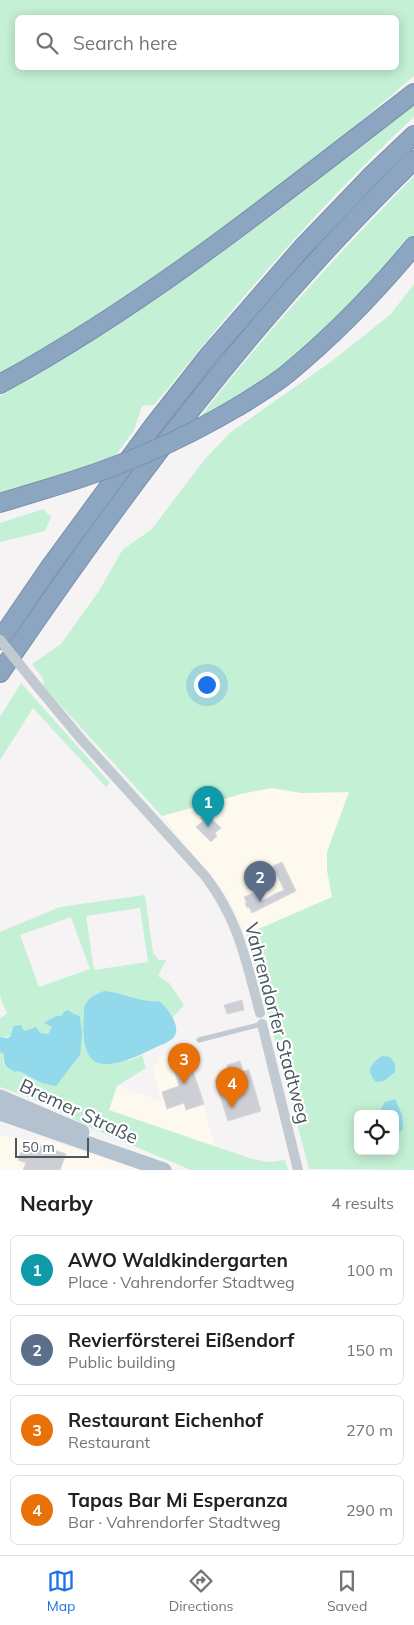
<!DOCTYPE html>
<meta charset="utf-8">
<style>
body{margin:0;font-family:Mulish,sans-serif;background:#f2f2f2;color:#202124}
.controls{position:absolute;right:15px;bottom:15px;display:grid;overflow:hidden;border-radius:8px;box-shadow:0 2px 12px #0003}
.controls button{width:45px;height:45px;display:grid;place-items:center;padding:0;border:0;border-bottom:1px solid #e0e0e0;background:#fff;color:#202124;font:25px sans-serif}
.scale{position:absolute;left:15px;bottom:12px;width:74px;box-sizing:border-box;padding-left:5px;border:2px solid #4a5660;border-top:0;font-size:14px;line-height:18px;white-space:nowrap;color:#4a5660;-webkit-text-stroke:4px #fff;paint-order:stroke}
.you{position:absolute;left:206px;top:684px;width:18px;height:18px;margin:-12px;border:4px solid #fff;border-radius:50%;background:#1a73e8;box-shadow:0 0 0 8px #1a73e833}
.badge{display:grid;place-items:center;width:32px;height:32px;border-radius:50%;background:#1a73e8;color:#fff;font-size:16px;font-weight:700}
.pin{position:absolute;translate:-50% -41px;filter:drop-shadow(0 1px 2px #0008)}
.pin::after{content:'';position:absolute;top:26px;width:18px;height:15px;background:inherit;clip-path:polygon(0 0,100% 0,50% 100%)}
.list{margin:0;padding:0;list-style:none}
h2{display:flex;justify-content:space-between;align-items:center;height:65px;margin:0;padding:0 20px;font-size:21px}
h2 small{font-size:16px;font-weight:400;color:#757577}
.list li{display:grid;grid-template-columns:32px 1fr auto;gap:15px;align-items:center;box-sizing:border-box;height:70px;margin:0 10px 10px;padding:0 10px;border:1px solid #e0e0e0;border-radius:8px}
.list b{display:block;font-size:19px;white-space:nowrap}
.list p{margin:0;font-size:16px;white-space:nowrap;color:#757577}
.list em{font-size:16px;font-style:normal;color:#757577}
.icon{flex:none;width:28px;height:28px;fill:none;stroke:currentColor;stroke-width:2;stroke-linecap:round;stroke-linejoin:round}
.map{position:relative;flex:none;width:414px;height:1170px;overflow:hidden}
.search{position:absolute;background:#fff;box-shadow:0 2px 12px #0003;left:15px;right:15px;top:15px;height:55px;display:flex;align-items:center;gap:12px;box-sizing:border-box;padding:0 18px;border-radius:8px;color:#757577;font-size:19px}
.sheet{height:385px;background:#fff}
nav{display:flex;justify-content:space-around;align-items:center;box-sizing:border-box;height:70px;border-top:1px solid #e0e0e0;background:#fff;font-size:14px;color:#757577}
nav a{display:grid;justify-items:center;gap:2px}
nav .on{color:#1a73e8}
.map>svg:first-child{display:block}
.commercial{fill:#fdf9ef}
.green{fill:#c4f0d5;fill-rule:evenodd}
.water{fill:#92d9ec}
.building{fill:#cdcfd5;stroke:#d7d9de}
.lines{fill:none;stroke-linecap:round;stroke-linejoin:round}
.highway-casing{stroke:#7790ac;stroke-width:20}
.lane{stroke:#c1cad1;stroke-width:5}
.street{stroke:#c1cad1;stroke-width:10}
.primary{stroke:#b4c2d0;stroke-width:15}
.highway{stroke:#8ca5c0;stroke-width:18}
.highway-bridge-casing{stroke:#7790ac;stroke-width:20;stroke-linecap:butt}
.street-bridge{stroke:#c1cad1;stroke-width:10}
.highway-bridge{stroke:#8ca5c0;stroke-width:18}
.labels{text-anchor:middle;stroke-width:4.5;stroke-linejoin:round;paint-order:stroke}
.street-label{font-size:19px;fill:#4a5660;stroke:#fff}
</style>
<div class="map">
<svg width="414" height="1170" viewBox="0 0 414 1170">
<rect width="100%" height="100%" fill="#f5f3f3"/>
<g class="commercial">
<path d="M272,788l30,5 47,-1 -22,60v18l5,27 -85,37 -21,-39 -64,-79 83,-23z"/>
<path d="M189,1050l10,32 -2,1 19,66 -115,-41 16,-22 44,15 -9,-36 7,-3 -1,-5z"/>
<path d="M0,1135l37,6 3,-4 98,33h-138z"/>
</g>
<g class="green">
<path d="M0,0h414v76l-129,109 -157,112 -128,81zM18,18h378v50h-378z"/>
<path d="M414,103v14c-68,63 -130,132 -190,203 -24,28 -46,57 -70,85l-12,1 -8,24 -18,25 -116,41v-100c148,-83 283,-185 414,-293z"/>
<path d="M414,176v59c-44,52 -90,105 -147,144 -21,14 -44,25 -66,37 66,-85 138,-163 213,-240z"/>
<path d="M414,284v886l-105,-1 -62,-235 85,-37 -5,-27v-18l22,-60 -47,1 -30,-5 -27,5 -83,23 -119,-130 1,-6 -12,-16 29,-20 38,-53 24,-42 28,-19 54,-71 26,-27 101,-71 58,-46zM397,1102l2,31h-4v18h-37v-37h20z"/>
<path d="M43,509l8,8 -6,14 -45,11v-19z"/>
<path d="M21,683l89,100 -4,4 -73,-79 -33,52v-43z"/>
<path d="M145,895l8,58 6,7h7l-8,16 11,7 15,22 -12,13 -13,-17h-20l-10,-5 -33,-2 -8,6 -4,8 2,43 17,13 28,-4 11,-5 4,13 -29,18 -8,24 143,49 17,3 16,-2 3,10h-97l-100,-42 -55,-28 -36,-13v-35h3l1,2 -1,9 4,5 8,4 4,-1 23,12c6,-2 18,-4 22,-8 19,-19 18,-34 16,-59l-15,-5 -4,5h-5l-11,7 7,4 -4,7c-7,2 -10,-2 -15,-7l-6,4h-3l-2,-4c-8,5 -12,12 -22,10v-19l7,-4 -7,-18v-64l60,-25zM140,908l8,54 -54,8 -8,-54zM71,917l19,52 -51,18 -19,-52z"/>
</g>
<g class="water">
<path d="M104,991c19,1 35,12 55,10 8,7 23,25 15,36 -5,6 -14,8 -20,11 -15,8 -52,26 -64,9 -9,-12 -6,-35 -6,-49 3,-10 10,-13 20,-17z"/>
<path d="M68,1010l6,4 6,2 2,18 -2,21 -24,31 -14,-3 -23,-12 -4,1c-10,-5 -12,-7 -11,-18l-4,-2v-15l7,1 3,-1 4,-11 7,-1 3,6 12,-4 4,6 8,1 4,-7 -8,-4 12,-7h5l4,-5z"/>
<path d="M382,1056l8,1 5,7v8l-11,9 -8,1c-11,-11 -5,-19 6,-26z"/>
<path d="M395,1099l7,16 1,14 -4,4h-4v-19h-17l7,-12z"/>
</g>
<g class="building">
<path d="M206,813l15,15 -6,5 2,3 -6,6 -15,-15 7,-6 -3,-3z"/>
<path d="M282,862l14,29 -20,10 -3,-6 11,-5 -11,-24z"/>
<path d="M257,891l5,10 11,-6 3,6 -24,12 -3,-6 -2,1 -2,-5h2l-3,-6z"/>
<path d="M242,1000l2,10 -17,4 -3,-9z"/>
<path d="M188,1055l16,49 -18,6 -2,-7 -17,6 -5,-17 17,-6 -8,-26z"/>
<path d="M240,1061l3,10 6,-1 12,41 -33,10 -13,-41 15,-5 -3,-10z"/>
<path d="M25,1140l41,14 -6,16h-37l3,-7 -8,-3z"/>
</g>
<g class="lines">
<g class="highway-casing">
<g id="highway">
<path d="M0,384c150,-82 279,-187 414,-291"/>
<path d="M239,406c16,-10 33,-20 48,-32 46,-38 89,-82 127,-128"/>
<path d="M0,503l46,-14"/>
<path d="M0,640l50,-73 104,-142 55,-70 93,-107 71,-74 41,-39"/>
<path d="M0,673c124,-182 255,-359 414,-513"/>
</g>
</g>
<path class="lane" d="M199,1040l63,-16"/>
<g class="street">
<path d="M37,686l44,53 125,138c33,44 40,84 54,136"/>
<path d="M262,1024l36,146"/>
</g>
<g class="primary">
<path d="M0,1097l82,35"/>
<path d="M0,1113l164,57"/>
</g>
<use href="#highway" class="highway"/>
<g class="highway-bridge-casing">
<path id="highway-bridge" d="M46,489c71,-21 129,-45 193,-83"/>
</g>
<path class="street-bridge" d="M0,640l37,46"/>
<use href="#highway-bridge" class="highway-bridge"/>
</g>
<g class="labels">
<g class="street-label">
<text transform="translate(278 1023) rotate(75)" y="7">Vahrendorfer Stadtweg</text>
<text transform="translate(79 1111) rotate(25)" y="7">Bremer Straße</text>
</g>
</g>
</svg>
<div class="controls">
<button><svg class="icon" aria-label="locate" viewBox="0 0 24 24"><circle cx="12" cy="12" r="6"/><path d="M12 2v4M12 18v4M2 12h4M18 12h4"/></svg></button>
</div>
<div class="scale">50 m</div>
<div class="you"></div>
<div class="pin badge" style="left:208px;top:827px;background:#0f9aa8">1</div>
<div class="pin badge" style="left:260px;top:902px;background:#5c6f8a">2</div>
<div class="pin badge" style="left:184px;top:1084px;background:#e8710a">3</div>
<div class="pin badge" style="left:232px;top:1108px;background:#e8710a">4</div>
<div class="search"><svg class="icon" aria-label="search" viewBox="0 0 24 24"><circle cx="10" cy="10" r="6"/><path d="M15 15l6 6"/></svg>Search here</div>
</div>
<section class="sheet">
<h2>Nearby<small>4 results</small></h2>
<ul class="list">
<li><span class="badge" style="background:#0f9aa8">1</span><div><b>AWO Waldkindergarten</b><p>Place · Vahrendorfer Stadtweg</p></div><em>100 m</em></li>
<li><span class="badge" style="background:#5c6f8a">2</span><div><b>Revierförsterei Eißendorf</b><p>Public building</p></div><em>150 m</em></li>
<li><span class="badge" style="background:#e8710a">3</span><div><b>Restaurant Eichenhof</b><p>Restaurant</p></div><em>270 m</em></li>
<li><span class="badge" style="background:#e8710a">4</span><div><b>Tapas Bar Mi Esperanza</b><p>Bar · Vahrendorfer Stadtweg</p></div><em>290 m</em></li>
</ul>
</section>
<nav>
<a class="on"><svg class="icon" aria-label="map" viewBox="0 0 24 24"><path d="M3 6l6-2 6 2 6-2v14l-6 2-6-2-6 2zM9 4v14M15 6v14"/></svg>Map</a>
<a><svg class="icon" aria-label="directions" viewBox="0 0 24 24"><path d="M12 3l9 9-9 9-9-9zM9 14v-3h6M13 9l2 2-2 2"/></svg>Directions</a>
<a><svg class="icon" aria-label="saved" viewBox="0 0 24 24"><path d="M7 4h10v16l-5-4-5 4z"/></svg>Saved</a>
</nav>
